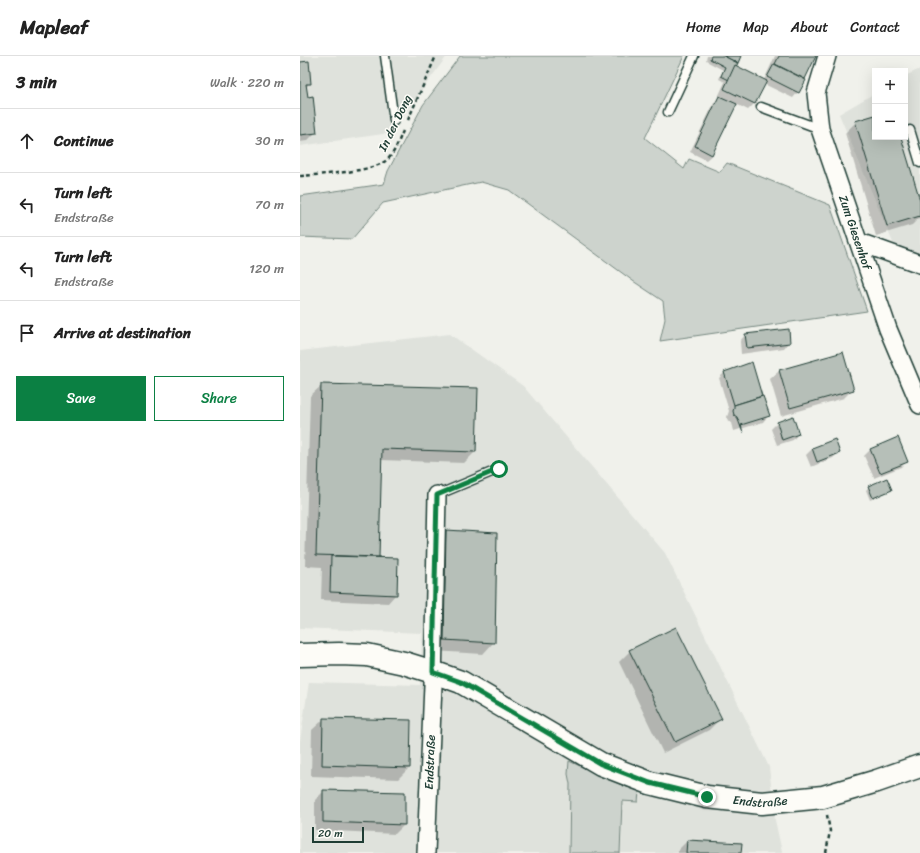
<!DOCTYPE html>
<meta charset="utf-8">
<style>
body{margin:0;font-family:Sriracha,sans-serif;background:#f2f2f2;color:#222}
.controls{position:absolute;right:12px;top:12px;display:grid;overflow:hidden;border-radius:0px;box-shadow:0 4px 16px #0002}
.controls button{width:36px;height:36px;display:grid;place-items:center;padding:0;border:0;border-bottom:1px solid #e0e0e0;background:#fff;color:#222;font:20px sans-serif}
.scale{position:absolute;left:12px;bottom:10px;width:52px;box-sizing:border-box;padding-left:4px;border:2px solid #1f3d34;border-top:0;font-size:11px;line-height:14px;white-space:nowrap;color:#1f3d34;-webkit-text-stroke:3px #fdfcf7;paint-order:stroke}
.stop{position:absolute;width:12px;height:12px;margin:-9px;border:3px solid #0b8043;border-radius:50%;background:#fff}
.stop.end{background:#0b8043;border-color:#fff;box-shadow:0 1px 4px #0008}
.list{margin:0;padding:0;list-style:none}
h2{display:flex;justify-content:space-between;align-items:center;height:52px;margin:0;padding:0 16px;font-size:17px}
h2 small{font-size:13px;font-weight:400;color:#767676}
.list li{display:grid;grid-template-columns:26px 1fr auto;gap:12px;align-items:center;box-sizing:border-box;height:64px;padding:0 16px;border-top:1px solid #e0e0e0}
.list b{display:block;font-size:15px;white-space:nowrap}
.list p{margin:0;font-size:13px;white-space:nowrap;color:#767676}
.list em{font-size:13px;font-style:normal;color:#767676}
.actions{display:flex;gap:8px;padding:12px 16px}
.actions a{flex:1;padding:9px 0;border:1px solid #0b8043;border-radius:0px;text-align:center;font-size:14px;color:#0b8043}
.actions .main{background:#0b8043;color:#fff}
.icon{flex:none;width:22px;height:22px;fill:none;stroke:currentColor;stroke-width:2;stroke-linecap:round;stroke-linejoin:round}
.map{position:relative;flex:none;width:620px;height:797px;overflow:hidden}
header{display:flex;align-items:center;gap:24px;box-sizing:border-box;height:56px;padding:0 20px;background:#fff;border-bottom:1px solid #e0e0e0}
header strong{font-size:19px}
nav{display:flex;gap:22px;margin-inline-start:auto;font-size:14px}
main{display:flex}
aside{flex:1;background:#fff}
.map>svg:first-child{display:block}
.built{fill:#dfe2dc}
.green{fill:#cdd3cd;stroke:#768880}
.shadow{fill:#0003}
.building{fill:#b6bfb8;stroke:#1f3d34}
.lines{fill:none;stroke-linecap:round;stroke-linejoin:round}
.lane-casing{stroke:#1f3d34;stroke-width:11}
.street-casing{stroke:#1f3d34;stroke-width:20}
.secondary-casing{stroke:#1f3d34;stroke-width:25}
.path{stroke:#1f3d34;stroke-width:2.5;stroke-dasharray:4 3;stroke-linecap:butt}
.lane{stroke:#fdfcf7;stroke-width:8}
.street{stroke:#fdfcf7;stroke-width:17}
.secondary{stroke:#fdfcf7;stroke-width:22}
.route{stroke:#0b8043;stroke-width:5}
.labels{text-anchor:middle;stroke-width:3;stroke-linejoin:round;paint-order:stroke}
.street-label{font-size:12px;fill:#1f3d34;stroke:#fdfcf7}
</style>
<header>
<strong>Mapleaf</strong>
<nav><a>Home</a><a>Map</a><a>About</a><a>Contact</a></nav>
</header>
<main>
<aside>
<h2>3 min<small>Walk · 220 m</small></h2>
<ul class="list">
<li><svg class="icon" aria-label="ahead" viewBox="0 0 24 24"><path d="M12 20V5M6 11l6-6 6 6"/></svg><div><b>Continue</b></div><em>30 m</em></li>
<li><svg class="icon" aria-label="left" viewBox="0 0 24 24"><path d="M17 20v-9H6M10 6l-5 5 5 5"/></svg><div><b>Turn left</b><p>Endstraße</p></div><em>70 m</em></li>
<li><svg class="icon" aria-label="left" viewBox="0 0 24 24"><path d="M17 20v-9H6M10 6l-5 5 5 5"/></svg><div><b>Turn left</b><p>Endstraße</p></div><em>120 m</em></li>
<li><svg class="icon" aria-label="arrive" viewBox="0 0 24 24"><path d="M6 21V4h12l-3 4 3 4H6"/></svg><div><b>Arrive at destination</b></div></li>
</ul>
<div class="actions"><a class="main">Save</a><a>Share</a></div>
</aside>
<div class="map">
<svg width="620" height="797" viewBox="0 0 620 797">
<rect width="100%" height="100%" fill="#f0f1eb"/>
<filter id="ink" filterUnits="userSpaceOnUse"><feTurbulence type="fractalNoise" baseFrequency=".025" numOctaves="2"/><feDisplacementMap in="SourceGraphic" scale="8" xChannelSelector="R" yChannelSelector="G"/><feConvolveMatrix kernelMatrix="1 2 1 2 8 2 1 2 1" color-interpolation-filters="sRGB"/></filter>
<g filter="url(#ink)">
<g class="built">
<path d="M0,0h147l-57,77 -90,13z"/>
<path d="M620,13v201l-16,-1 -65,-155 36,-21v44h30v-61z"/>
<path d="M150,278l73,52 142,167 104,214 6,53 7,32 -1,1h-481v-112l9,-59 111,3 2,-52 -122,-5v-277z"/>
</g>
<g class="green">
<path d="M160,0h224l-39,82 39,31 5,-10 31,13 7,-9 103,42 37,106 -207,30 5,-22 -2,-18 -30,-20 -124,-91 -28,-8 -98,21 -31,36 -52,-2v-41l84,-12 4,-13 35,-66z"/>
<path d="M269,705l55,25 15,5 -1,11 -16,-1 -2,52h-51l1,-69 -2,-10z"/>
</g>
<g class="shadow">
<path d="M407,0h33l-5,10 29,14 11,-24h40l-17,36 -5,6 -29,-14 -10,20 -6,6 -12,-6 -24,51 -6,5 -16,-8 24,-49 6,-7 -1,-1 6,-13 -6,-3 4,-9 -15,-8v-1l-2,-1z"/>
<path d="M0,7l10,20 -5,5 11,44 -9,9 -7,1z"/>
<path d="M575,60v21h25l20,67v13l-8,8 -36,11 -31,-103 11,-11z"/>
<path d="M445,279l44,7 -5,6 -43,6 -1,-13z"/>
<path d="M451,308l17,52 -5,6 -29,9 -2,-8 -4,-2 -1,-4 2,-6 -10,-33 5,-5z"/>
<path d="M479,315l74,18 -9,9 -63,18 -11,-37z"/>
<path d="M22,329l153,67 -11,11 -83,-3 -3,97 -2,1 20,36 -8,9 -67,-3 1,-33 -17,-1 5,-170z"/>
<path d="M493,362l5,16 -5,6 -16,5 -6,-16 6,-6z"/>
<path d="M597,383l10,22 -6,6 -27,11 -10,-22 6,-6z"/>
<path d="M534,384l5,12 -6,6 -22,9 -5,-12 6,-6z"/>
<path d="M569,431l22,3 -3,2 -18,8 -4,-10z"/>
<path d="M147,475l47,111 -11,12 -50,-3 2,-109z"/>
<path d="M330,595l90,68 -11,11 -46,23 -44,-91z"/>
<path d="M24,663l85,49 -11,11 -87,-3 1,-46z"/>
<path d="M24,735l80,2v32l-9,9 -80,-4v-30z"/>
<path d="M387,785l53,12h-62v-3z"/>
</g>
<g class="building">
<path d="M411,0h13l14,7 -9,17 -8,-4 4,-9 -15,-8z"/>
<path d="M424,0h17l-3,7z"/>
<path d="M479,0h37l-11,23 -30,-15z"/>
<path d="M9,5l2,23h-5l2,13 5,-1 4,37 -17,2v-73z"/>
<path d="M474,8l32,16 -7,13 -32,-16z"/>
<path d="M435,9l32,16 -12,23 -31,-15z"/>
<path d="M419,40l18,8 -25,51 -17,-9z"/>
<path d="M575,59v22h26l19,63v16l-33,10 -32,-105z"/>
<path d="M489,273l1,14 -43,5 -2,-14z"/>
<path d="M543,296l11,38 -64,18 -11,-38z"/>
<path d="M452,306l10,34 -28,9 -10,-33z"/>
<path d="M21,328l157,4 -2,64 -94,-3 -3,108 -63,-2z"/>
<path d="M463,340l7,20 -29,9 2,8 -6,-16 -3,-2 -1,-4 1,-3v-3z"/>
<path d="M493,360l6,18 -17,6 -5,-18z"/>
<path d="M598,381l10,25 -28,11 -10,-24z"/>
<path d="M535,383l5,14 -23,9 -5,-14z"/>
<path d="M587,422l5,12 -19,8 -5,-12z"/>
<path d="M146,474l51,3 -2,110 -51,-3z"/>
<path d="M31,500l67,2 -1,37 -67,-3z"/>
<path d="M376,571l46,92 -47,23 -46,-92z"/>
<path d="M23,662l88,2 -1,48 -88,-3z"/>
<path d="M23,734l82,2v33l-82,-3z"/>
<path d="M387,784l55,3 -1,10h-55z"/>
</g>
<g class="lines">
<g class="lane-casing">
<g id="lane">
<path d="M85,0l9,65"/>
<path d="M461,51l59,22"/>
<path d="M368,56l26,-56"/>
<path d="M610,74l10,33"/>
<path d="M137,439l62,-26"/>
</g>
</g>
<g class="street-casing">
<g id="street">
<path id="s1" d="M527,0l-11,37 4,36 68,200 32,76"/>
<path d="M559,186l61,22"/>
<path id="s2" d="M126,797l7,-168 4,-190"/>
</g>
</g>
<g class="secondary-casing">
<g id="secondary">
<path id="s3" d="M0,599l39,-1 28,1 37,8 29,9 28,10 140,82 49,19 57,14 55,6 61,-6 54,-16 43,-15"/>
</g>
</g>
<g class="path">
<path d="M108,64l28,-64"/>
<path d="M0,120c20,-2 76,-3 89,-18 7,-8 10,-18 14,-27"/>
<path d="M526,797l4,-22 -3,-16"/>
</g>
<use href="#lane" class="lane"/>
<use href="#street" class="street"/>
<use href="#secondary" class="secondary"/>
</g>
</g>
<g class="lines" filter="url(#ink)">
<path class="route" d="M199,413l-62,26 -4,177 28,10 140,82 49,19 57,14"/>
</g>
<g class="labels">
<g class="street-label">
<text transform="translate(95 67) rotate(-64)" y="4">In der Dong</text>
<text dy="4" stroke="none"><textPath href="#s1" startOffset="184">Zum Giesenhof</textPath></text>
<text dy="4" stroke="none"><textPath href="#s2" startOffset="91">Endstraße</textPath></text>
<text dy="4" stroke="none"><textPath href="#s3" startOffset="492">Endstraße</textPath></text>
</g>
</g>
</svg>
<div class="controls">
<button>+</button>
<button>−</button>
</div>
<div class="scale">20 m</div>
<div class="stop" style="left:199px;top:413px"></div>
<div class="stop end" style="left:407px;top:741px"></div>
</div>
</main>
